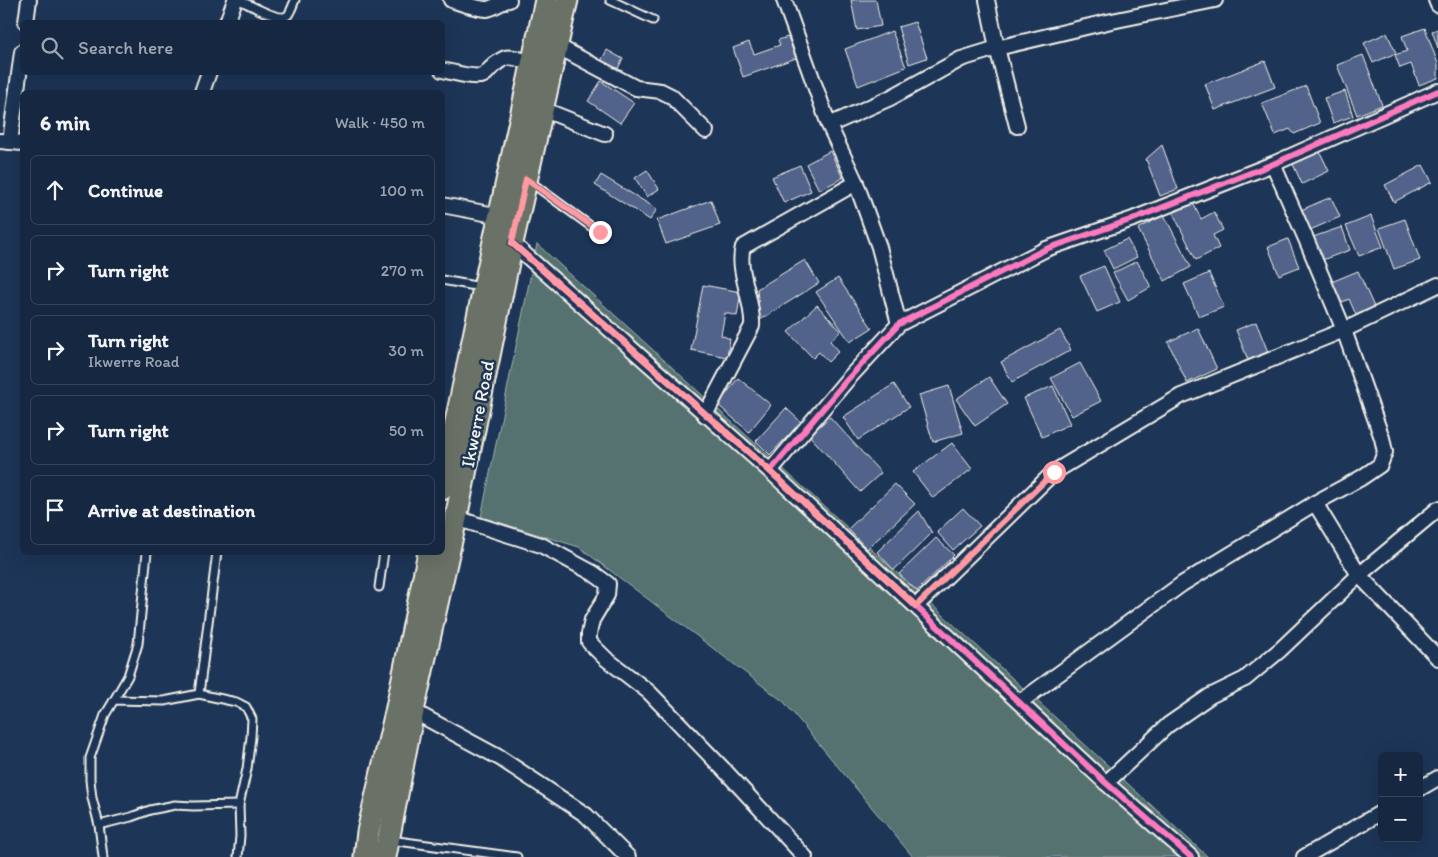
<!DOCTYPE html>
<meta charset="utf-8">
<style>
body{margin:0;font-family:Itim,sans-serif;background:#1f3048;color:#f1f3f6}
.controls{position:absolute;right:15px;bottom:15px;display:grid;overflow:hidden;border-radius:8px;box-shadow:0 5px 20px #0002}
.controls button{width:45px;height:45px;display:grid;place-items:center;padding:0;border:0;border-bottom:1px solid #35445a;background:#162841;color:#f1f3f6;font:25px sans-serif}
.stop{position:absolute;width:15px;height:15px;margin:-11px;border:4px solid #ff9aa2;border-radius:50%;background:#fff}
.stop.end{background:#ff9aa2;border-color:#fff;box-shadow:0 1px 5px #0008}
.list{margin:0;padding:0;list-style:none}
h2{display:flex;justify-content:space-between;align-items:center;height:65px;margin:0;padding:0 20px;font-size:21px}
h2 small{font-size:16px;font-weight:400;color:#9ea6b1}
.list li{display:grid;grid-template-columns:32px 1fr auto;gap:15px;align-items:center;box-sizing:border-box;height:70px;margin:0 10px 10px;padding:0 10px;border:1px solid #35445a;border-radius:8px}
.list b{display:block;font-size:19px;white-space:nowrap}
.list p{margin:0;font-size:16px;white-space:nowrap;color:#9ea6b1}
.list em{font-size:16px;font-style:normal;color:#9ea6b1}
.icon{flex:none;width:28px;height:28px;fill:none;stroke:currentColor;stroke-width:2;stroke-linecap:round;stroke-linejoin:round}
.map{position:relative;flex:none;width:1438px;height:857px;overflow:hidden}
.search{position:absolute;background:#162841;box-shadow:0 5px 20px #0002;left:20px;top:20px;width:425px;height:55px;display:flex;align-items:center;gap:12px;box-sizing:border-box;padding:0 18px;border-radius:8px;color:#9ea6b1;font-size:19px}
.panel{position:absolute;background:#162841;box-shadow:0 5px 20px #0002;left:20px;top:90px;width:425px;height:465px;border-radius:8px}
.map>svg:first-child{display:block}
.green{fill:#557270;stroke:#a4b2ac}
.building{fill:#51638a;stroke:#f4f1e8}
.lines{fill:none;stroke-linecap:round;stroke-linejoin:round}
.lane-casing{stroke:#f4f1e8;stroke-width:11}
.street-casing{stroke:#f4f1e8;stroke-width:18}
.primary-casing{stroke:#f4f1e8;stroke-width:25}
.lane{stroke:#1d3557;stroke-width:7}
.street{stroke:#1d3557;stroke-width:14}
.primary{stroke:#6a7166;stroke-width:21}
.cycleway-casing{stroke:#1d3557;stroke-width:9}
.cycleway{stroke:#fd7abc;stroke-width:6}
.route{stroke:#ff9aa2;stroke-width:6}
.labels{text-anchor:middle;stroke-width:5;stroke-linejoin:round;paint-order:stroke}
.street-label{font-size:19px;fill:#f4f1e8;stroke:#1d3557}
</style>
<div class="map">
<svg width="1438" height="857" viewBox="0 0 1438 857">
<rect width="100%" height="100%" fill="#1d3557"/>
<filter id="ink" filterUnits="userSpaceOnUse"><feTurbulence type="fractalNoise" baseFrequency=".02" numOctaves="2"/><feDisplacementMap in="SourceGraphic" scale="10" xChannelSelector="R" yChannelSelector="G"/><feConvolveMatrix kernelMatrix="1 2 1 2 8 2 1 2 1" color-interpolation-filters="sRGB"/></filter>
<g filter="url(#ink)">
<path class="green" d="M537,244l671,613h-295l-129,-155 -205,-155 -98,-30z"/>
<g class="building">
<path d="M851,0h25l5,26 -24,4z"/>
<path d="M915,22l12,36 -18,6 -11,-37z"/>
<path d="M1425,28l13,36v14l-19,7 -8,-21 -11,4 -5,-13 12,-4 -5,-15z"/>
<path d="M1438,29v19l-6,-17z"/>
<path d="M892,31l14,36 -48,19 -13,-37z"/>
<path d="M1387,33l9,20 -23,10 -9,-20z"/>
<path d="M788,37l8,21 -53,19 -10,-29 16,-6 5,12 26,-9 -2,-5z"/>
<path d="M607,50l16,9 -7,13 -16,-9z"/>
<path d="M1363,55l19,50 -25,10 -20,-50z"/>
<path d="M1265,61l10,26 -60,23 -10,-26z"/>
<path d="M601,81l33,22 -14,20 -32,-22z"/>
<path d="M1306,86l14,37 -26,11 -4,-5 -15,6 -13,-32z"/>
<path d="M1345,91l8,25 -20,7 -9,-25z"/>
<path d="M1162,145l16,44 -18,7 -14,-37z"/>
<path d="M1319,150l10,21 -27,13 -10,-22z"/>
<path d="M830,151l13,27 -24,12 -13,-26z"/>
<path d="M800,165l11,26 -27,12 -12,-26z"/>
<path d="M1423,165l9,17 -38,20 -9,-17z"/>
<path d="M647,170l12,19 -12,8 -12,-19z"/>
<path d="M601,175l56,34 -7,11 -55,-35z"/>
<path d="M1331,197l9,20 -30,13 -9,-20z"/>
<path d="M711,200l9,25 -54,19 -9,-24z"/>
<path d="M1193,203l8,16 13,-7 9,18 -10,5 6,13 -23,12 -23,-47z"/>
<path d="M1164,215l27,52 -26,14 -27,-52z"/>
<path d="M1371,216l12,31 -24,9 -13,-30z"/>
<path d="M1405,219l15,41 -26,9 -15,-41z"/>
<path d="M1342,227l8,23 -28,10 -9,-23z"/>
<path d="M1127,239l10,18 -24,12 -9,-19z"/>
<path d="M1288,239l11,28 -20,8 -11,-28z"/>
<path d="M805,260l14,23 -59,37 -3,-31z"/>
<path d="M1137,261l14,26 -23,13 -15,-27z"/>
<path d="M1104,266l16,36 -23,10 -17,-36z"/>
<path d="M1358,271l16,36 -18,8 -7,-16 -11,5 -9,-21z"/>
<path d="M1209,273l15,34 -25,10 -15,-33z"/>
<path d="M838,278l34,50 -22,14 -34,-50z"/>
<path d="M703,285l38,7 -4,24 -12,-3 -4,22 9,4 -3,18 -36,-7z"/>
<path d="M817,305l24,26 -11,10 9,10 -11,11 -9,-10 -6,6 -25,-26z"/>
<path d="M1256,322l12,30 -20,8 -12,-30z"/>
<path d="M1198,328l19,41 -30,14 -19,-41z"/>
<path d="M1060,330l11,20 -59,32 -11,-20z"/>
<path d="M1080,363l21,38 -29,15 -21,-38z"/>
<path d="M989,377l18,27 -32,22 -19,-27z"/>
<path d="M738,378l33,27 -22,27 -31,-27z"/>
<path d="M894,384l15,23 -51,33 -15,-23z"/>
<path d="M949,386l14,47 -30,9 -14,-47z"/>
<path d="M1053,386l17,38 -28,13 -18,-39z"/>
<path d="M786,408l15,14 -31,33 -14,-14z"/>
<path d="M830,417l51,56 -21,19 -51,-57z"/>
<path d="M952,443l20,26 -39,29 -20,-26z"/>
<path d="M895,484l20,20 -48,45 -19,-20z"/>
<path d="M963,508l17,18 -27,24 -16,-18z"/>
<path d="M919,511l13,22 -38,37 -17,-18z"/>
<path d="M936,538l18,17 -37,36 -18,-17z"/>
</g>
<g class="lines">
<g class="lane-casing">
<g id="lane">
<path d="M239,0c10,4 41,23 49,15 3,-4 5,-10 7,-15"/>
<path d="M610,0l43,20"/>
<path d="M529,181l71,52"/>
<path d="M442,280l39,7"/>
<path d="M379,587l5,-35"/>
<path d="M199,694l18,-142"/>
<path d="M114,700l14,-24 10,-32 9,-92"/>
<path d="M99,825l32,-8 19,-7 25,-5 18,1 46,-1"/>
<path d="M390,840l127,17"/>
<path d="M103,857l-4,-32 -7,-27 -2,-18v-22l15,-43 9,-15 50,1 35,-7 37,8 10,5 6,12 -1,18 -4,32 -8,36 1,31 -2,21"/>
</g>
</g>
<g class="street-casing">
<g id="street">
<path d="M451,0c10,3 26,9 36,9 8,-1 14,-8 22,-9"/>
<path d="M784,0l45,125 27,58 23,64 20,77"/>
<path d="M987,0l10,48 20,78"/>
<path d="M1436,0l2,5"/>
<path d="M26,22l3,-22"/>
<path d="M227,22l8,-22"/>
<path d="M557,46l79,42 25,3 10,5 35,35"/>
<path d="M442,70c10,2 30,8 39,6 5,-1 6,-4 9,-7 18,-17 20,-12 43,-6"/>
<path d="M202,92l7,-20"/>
<path d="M542,109l63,25"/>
<path d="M829,125l61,-27 71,-39 36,-11 110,-26 108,-22"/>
<path d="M0,141l22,2"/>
<path d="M10,142l12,-90"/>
<path d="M442,205l58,11"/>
<path d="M512,243l258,228 336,312 85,74"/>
<path d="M705,415l47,-89c2,-25 -16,-56 -9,-79l113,-64"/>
<path d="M770,471l77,-91 52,-56 147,-75 87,-30 140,-55 165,-73"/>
<path d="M1315,503l44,72 79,83"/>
<path d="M456,518l85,27 52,28 15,11 -1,11 -15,25 -3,14v8l16,16 44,34 79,82 77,83"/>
<path d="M916,606l138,-134 127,-76 163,-66 94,-45"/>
<path d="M1020,702l162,-118 133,-81 46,-25 19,-13 5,-13 -3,-14 -38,-108 -38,-91 -33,-75"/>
<path d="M413,711l87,47 86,57 42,42"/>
<path d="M1106,783l62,-58 42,-29 35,-17 35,-29 79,-75 79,-66"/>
<path d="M1419,789l19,-11"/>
<path d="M1304,857l78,-45"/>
</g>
</g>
<g class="primary-casing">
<g id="primary">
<path d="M442,489l42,-201 62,-288"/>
<path d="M365,857l3,-25 28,-120 33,-160"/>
<path d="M385,857l28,-146 43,-193 56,-275 55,-243"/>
</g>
</g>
<use href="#lane" class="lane"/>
<use href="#street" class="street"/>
<use href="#primary" class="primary"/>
<g class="cycleway-casing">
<g id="cycleway">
<path d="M512,243l258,228 336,312 85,74"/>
<path d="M770,471l77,-91 52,-56 147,-75 87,-30 140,-55 165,-73"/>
</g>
</g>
<use href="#cycleway" class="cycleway"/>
</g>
</g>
<g class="lines" filter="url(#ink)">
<path class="route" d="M600,232l-74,-53 -14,64 258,228 146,135 138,-134"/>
</g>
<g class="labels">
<g class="street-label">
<text transform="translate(477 414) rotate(-79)" y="7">Ikwerre Road</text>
</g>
</g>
</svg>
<div class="controls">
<button>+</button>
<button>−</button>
</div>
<div class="stop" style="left:1054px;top:472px"></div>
<div class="stop end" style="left:600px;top:232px"></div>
<div class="search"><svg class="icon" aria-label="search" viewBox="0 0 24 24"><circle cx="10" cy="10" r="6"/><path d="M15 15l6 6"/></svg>Search here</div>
<section class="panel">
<h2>6 min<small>Walk · 450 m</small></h2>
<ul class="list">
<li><svg class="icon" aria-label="ahead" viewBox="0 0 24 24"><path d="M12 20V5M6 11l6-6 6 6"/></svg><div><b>Continue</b></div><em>100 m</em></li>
<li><svg class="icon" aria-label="right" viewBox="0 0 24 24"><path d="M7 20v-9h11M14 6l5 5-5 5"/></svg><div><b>Turn right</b></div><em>270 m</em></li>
<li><svg class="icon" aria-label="right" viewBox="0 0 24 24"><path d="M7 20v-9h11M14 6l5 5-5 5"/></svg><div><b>Turn right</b><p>Ikwerre Road</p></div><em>30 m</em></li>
<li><svg class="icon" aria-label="right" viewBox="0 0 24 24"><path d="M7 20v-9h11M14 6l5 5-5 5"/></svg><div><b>Turn right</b></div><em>50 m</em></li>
<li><svg class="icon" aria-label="arrive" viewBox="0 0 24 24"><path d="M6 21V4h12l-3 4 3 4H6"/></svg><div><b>Arrive at destination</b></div></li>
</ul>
</section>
</div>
